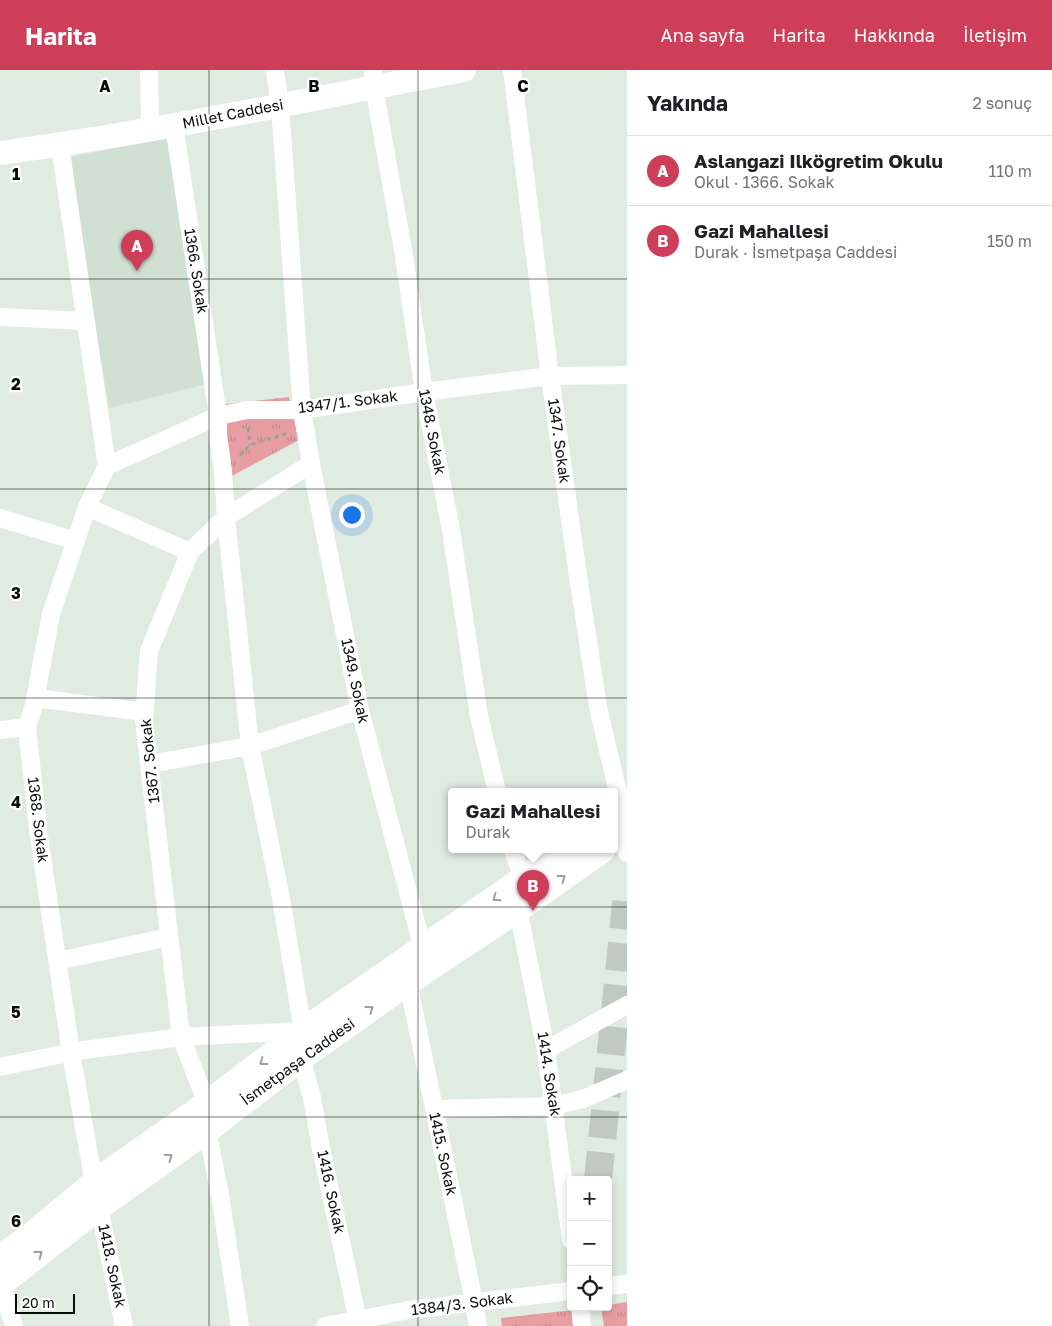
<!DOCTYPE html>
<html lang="tr">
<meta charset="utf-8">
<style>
body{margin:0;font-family:"Golos Text",sans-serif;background:#f2f2f2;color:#202124}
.controls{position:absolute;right:15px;bottom:15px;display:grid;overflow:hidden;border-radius:5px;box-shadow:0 2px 8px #0003}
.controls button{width:45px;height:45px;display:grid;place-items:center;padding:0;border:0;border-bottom:1px solid #e0e0e0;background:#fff;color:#202124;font:25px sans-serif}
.scale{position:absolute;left:15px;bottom:12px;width:60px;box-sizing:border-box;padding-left:5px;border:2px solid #090d0a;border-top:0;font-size:14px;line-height:18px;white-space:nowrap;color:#090d0a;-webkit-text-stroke:4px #fff;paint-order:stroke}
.you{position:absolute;left:351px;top:444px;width:18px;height:18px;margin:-12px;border:4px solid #fff;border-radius:50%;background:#1a73e8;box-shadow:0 0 0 8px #1a73e833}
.badge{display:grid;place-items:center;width:32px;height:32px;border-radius:50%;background:#ce3e59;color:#fff;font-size:16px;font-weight:700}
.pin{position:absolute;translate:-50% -41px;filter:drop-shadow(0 1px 2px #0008)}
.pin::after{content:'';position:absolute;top:26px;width:18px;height:15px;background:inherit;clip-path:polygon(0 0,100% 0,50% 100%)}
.popup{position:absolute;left:448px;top:718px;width:170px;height:65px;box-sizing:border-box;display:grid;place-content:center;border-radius:5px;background:#fff;filter:drop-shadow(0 1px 4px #0005);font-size:16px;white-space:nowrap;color:#757577}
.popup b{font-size:19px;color:#202124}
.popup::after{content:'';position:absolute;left:50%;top:100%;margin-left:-10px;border:10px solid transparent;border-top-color:#fff}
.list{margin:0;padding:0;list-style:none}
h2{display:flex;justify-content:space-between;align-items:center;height:65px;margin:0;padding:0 20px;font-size:21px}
h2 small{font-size:16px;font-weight:400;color:#757577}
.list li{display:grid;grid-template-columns:32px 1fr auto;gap:15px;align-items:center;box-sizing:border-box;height:70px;padding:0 20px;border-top:1px solid #e0e0e0}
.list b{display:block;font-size:19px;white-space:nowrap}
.list p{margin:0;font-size:16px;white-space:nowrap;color:#757577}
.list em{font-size:16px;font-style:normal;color:#757577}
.icon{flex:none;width:28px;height:28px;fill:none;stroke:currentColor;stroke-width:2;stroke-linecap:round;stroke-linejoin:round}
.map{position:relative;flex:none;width:627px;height:1256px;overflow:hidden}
header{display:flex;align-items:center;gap:30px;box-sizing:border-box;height:70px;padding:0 25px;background:#ce3e59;color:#fff}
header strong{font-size:24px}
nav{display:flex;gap:28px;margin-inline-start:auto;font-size:18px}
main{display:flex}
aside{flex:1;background:#fff}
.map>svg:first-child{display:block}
.built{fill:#d0e1d3}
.grass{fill:url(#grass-tufts)}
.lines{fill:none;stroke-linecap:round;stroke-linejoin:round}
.highway-tunnel{stroke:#c0cac2;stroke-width:28;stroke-dasharray:28 14;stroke-linecap:butt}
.path{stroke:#98a099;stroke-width:3;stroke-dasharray:4 4;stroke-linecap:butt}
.street{stroke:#fff;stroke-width:18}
.secondary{stroke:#fff;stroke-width:24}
.primary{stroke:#fff;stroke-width:26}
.oneway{stroke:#9d9e9d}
.grid{fill:none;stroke:#090d0a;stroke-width:1;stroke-opacity:0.55}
.labels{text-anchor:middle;stroke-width:4.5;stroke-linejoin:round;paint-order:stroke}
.street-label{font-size:15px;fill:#090d0a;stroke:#fff}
.grid-label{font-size:16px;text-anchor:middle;font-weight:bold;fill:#090d0a;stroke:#fff;stroke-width:4.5;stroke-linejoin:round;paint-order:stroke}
</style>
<header>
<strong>Harita</strong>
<nav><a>Ana sayfa</a><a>Harita</a><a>Hakkında</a><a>İletişim</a></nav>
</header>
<main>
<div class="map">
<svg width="627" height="1256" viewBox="0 0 627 1256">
<defs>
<pattern id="grass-tufts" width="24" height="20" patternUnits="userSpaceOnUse" patternTransform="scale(1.25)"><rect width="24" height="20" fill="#e79ea3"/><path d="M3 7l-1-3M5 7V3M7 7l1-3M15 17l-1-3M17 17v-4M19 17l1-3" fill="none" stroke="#c5878b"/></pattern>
</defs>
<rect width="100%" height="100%" fill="#e0ebe2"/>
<path class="built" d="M167,67l40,247 -98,24 -43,-250z"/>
<g class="grass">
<path d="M289,327l10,43 -71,38 -8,-73z"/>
<path d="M627,1232v24h-23l-3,-19h7v-2z"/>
<path d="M573,1240l2,16h-73l-1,-8z"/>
</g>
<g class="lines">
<path class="highway-tunnel" d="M598,1110l29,-286"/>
<g class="path">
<path d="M248,358l2,17"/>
<path d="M240,385l10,-10 38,-12"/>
</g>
<g class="street">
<path d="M149,0l1,60"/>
<path d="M275,0l5,36 22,304 9,54 49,246 63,239"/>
<path d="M373,0l1,17 29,163 21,142 27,138 28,186 18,76"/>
<path d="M512,0l38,306 28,200 20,131 24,103"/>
<path d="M174,55l44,291 29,-6h55l122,-18 126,-16 77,-1"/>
<path d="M0,247l86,4"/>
<path d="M87,437l103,45"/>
<path d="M0,448l76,23"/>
<path d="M35,628l110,14"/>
<path d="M0,660l27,-3"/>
<path d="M150,694l100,-18 110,-36"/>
<path d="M624,765l3,18"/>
<path d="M513,780l10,29"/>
<path d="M518,839l28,141 25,190"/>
<path d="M58,891l111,-24"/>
<path d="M408,912l66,320 4,24"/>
<path d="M546,980l81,-45"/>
<path d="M301,988l11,40 9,50 38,178"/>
<path d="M0,997l77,-16 104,-14 122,-6 -22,-133 -31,-152 -24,-229 -3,-46 -5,-36v-19l-111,50 -47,-321"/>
<path d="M207,1034l-26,-67 -37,-317 5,-69 41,-99 36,-35 85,-53"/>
<path d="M434,1039l120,-3 29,-7 44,-19"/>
<path d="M207,1060l13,65 20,131"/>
<path d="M94,1113l-23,-130 -32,-216 -12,-110 7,-22 17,-91 36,-107 20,-41"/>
<path d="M99,1137l25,119"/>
<path d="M1,1213l13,43"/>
<path d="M608,1216l19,-2"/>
<path d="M580,1237l2,19"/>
<path d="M325,1256l84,-16 162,-19"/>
</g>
<path class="secondary" d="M0,83c156,-21 310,-54 464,-83"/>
<g class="primary">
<path d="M622,740l2,25"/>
<path d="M0,1188l32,-23 62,-52 113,-79 96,-73 262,-181"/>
<path d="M0,1214l99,-77 108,-77 94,-72 107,-76 110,-73 84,-59"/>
</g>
</g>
<defs><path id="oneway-chevron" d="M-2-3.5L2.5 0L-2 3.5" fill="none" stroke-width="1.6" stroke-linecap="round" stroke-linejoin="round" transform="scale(1.25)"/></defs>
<g class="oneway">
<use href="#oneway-chevron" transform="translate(562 808) rotate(-35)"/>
<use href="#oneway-chevron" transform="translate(496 828) rotate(145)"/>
<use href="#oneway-chevron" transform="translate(370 939) rotate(-36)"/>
<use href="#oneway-chevron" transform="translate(263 992) rotate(143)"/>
<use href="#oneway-chevron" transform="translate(169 1087) rotate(-35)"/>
<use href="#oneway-chevron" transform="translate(39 1184) rotate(-38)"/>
</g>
<path class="grid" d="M209,0v1256M418,0v1256M0,209h627M0,419h627M0,628h627M0,837h627M0,1047h627"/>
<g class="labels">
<g class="street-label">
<text transform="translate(233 44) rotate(-11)" y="5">Millet Caddesi</text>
<text transform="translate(196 201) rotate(81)" y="5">1366. Sokak</text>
<text transform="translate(348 332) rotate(-7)" y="5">1347/1. Sokak</text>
<text transform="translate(432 362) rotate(79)" y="5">1348. Sokak</text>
<text transform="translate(559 371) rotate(82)" y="5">1347. Sokak</text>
<text transform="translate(355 611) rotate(78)" y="5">1349. Sokak</text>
<text transform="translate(150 691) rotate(-96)" y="5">1367. Sokak</text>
<text transform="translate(38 750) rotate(83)" y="5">1368. Sokak</text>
<text transform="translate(298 992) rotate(-36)" y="5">İsmetpaşa Caddesi</text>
<text transform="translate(549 1004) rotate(81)" y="5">1414. Sokak</text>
<text transform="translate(443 1084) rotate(78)" y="5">1415. Sokak</text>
<text transform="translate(331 1122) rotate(78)" y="5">1416. Sokak</text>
<text transform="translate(112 1196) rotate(78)" y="5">1418. Sokak</text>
<text transform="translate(462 1234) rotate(-7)" y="5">1384/3. Sokak</text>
</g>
</g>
<g class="grid-label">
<text x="105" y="22">A</text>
<text x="314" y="22">B</text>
<text x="523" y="22">C</text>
<text x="16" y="110">1</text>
<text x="16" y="320">2</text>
<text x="16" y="529">3</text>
<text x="16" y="738">4</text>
<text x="16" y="948">5</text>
<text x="16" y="1157">6</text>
</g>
</svg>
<div class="controls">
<button>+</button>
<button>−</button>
<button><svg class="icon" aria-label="locate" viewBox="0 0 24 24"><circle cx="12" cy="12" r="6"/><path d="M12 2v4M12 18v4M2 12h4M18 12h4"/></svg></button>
</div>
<div class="scale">20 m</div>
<div class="you"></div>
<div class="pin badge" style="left:137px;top:201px">A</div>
<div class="pin badge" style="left:533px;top:841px">B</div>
<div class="popup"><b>Gazi Mahallesi</b>Durak</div>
</div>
<aside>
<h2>Yakında<small>2 sonuç</small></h2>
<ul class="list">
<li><span class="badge">A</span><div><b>Aslangazi Ilköğretim Okulu</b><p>Okul · 1366. Sokak</p></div><em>110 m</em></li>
<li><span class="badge">B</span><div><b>Gazi Mahallesi</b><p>Durak · İsmetpaşa Caddesi</p></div><em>150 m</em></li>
</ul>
</aside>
</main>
